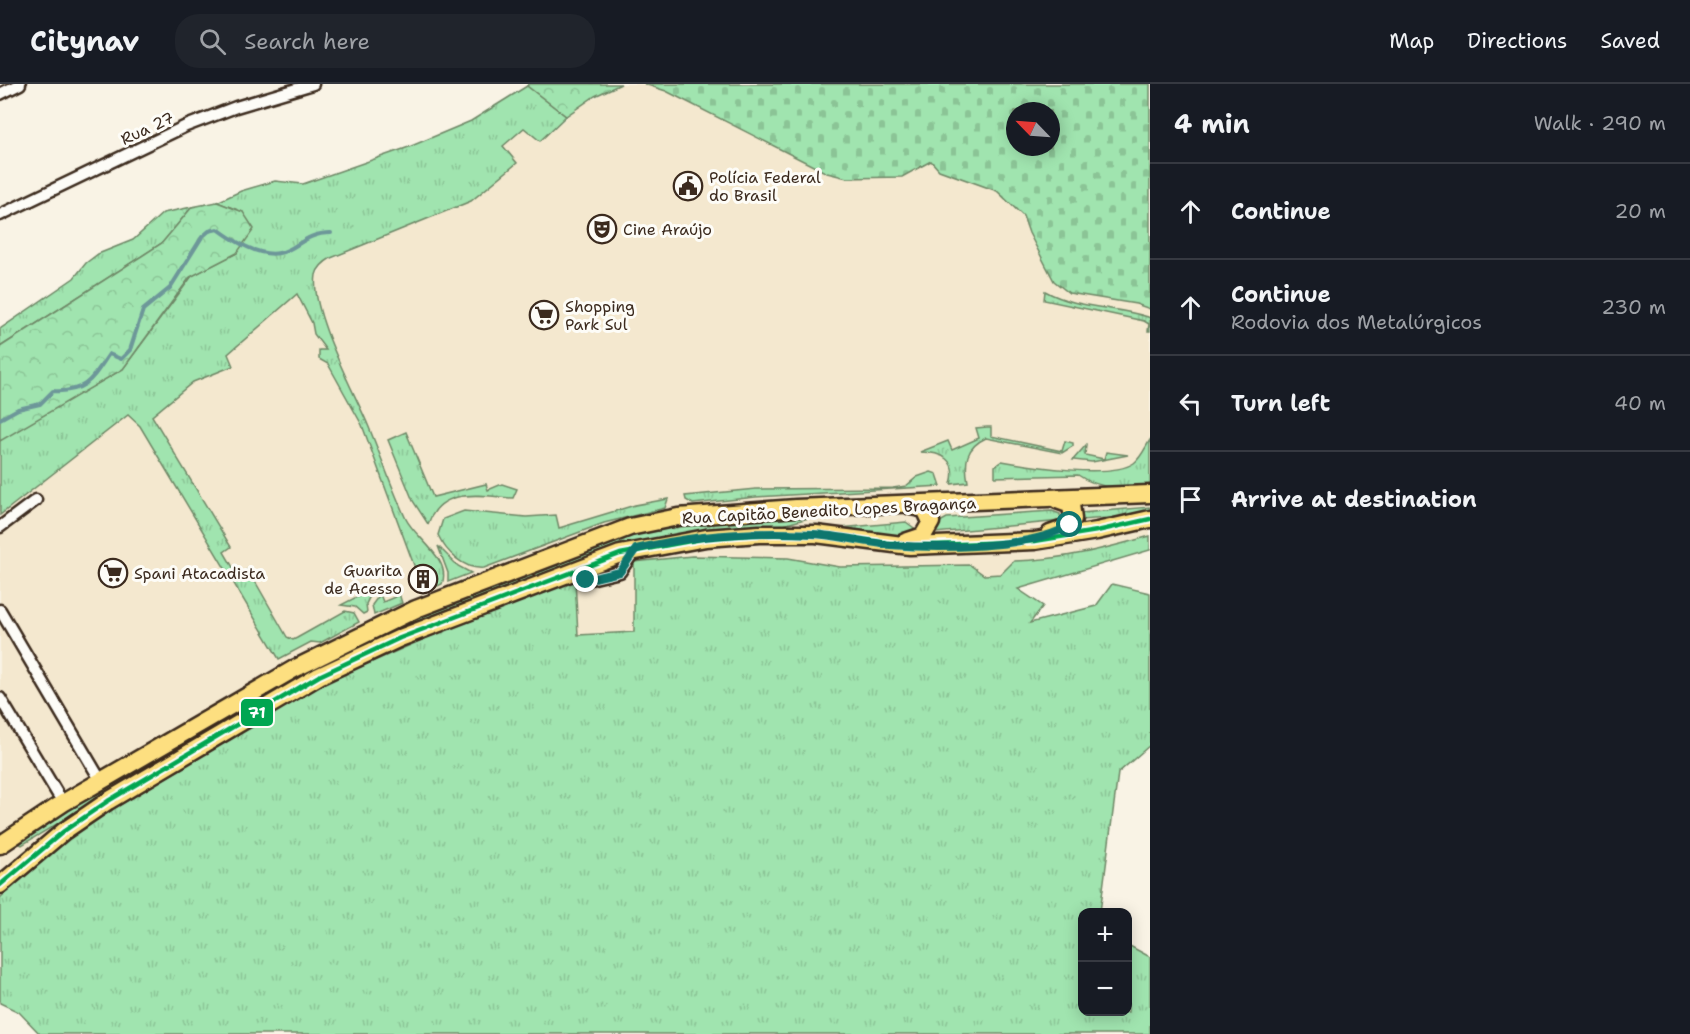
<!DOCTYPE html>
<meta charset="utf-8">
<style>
body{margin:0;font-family:"Shantell Sans",sans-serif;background:#20242c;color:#f1f3f6}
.controls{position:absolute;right:18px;bottom:18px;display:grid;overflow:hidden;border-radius:12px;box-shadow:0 3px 15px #0003}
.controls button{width:54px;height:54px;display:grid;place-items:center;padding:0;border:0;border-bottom:2px solid #363941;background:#171b24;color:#f1f3f6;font:30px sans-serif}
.compass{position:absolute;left:1006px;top:18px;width:54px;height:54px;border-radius:50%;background:#171b24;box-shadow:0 3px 15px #0003;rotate:295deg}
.stop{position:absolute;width:18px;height:18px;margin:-14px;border:4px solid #0f766e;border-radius:50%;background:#fff}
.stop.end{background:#0f766e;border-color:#fff;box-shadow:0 2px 6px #0008}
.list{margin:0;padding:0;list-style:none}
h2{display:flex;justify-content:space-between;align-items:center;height:78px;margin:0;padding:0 24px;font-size:26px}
h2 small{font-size:20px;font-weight:400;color:#9ea1a6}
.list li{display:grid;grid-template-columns:39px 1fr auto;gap:18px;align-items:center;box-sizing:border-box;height:96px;padding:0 24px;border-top:2px solid #363941}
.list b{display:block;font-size:22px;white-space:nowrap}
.list p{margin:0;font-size:20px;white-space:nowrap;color:#9ea1a6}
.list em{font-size:20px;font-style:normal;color:#9ea1a6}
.icon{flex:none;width:33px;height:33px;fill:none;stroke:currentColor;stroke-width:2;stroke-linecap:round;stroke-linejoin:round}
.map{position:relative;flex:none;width:1150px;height:950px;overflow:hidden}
header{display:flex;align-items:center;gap:36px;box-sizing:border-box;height:84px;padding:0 30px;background:#171b24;border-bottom:2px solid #363941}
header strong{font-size:28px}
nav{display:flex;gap:33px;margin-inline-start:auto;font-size:21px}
.search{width:420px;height:54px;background:#20242c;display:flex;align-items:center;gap:15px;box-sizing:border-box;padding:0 21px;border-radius:24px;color:#9ea1a6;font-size:22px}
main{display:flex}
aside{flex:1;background:#171b24}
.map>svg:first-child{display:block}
.built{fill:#f4e8cf}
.grass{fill:url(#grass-tufts);stroke:#6e8766;stroke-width:1.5}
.forest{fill:url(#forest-crowns);stroke:#6e8766;stroke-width:1.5}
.cemetery{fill:url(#cemetery-stones);stroke:#6e8766;stroke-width:1.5;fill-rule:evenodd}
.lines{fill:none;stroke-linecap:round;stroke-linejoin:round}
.stream{stroke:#6d9799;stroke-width:4}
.street-casing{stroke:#3b2a1e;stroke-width:15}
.primary-casing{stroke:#3b2a1e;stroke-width:21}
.street{stroke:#fdfcf7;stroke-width:10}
.primary{stroke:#fddf80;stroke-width:16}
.bus-1-casing{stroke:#fdfcf7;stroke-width:9}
.bus-1{stroke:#00a651;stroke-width:4.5}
.route{stroke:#0f766e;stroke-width:8}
.labels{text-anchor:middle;stroke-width:6;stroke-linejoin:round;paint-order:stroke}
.street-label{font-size:16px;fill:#3b2a1e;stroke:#fdfcf7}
.poi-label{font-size:16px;fill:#3b2a1e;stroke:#fdfcf7;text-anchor:start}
.line-badge{stroke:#fdfcf7;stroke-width:2}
.badge-label{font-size:16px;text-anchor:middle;font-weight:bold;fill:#fff}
</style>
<header>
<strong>Citynav</strong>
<div class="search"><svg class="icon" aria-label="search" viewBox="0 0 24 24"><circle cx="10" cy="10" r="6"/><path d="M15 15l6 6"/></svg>Search here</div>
<nav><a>Map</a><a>Directions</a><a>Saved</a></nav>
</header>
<main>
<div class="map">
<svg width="1150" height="950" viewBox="0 0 1150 950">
<defs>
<pattern id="grass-tufts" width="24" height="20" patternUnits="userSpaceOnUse" patternTransform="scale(1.5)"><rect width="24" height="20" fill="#a0e4af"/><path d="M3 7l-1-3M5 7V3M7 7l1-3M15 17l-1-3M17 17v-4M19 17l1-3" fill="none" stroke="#8bc496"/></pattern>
<pattern id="forest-crowns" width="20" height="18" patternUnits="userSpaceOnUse" patternTransform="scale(1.5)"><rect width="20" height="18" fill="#a0e4af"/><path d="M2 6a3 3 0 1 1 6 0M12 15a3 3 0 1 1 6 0" fill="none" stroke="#8bc496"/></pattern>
<pattern id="cemetery-stones" width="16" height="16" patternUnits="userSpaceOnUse" patternTransform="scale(1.5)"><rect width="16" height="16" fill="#a0e4af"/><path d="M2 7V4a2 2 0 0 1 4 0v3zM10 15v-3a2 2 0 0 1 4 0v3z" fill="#8bc496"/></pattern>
</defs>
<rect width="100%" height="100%" fill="#f9f3e5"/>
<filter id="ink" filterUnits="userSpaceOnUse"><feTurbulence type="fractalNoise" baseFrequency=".0167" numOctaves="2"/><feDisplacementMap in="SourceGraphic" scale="12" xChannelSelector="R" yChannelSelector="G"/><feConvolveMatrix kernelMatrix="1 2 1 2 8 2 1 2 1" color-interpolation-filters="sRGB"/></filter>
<g filter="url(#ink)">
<path class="built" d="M621,0h24l21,7 161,82 13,4h63l28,-16 65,29 10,8 17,18 6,17 40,60 67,11 14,5v227l-58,17 -40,7 -38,1 -13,13 -17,1 -14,-10 -130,2 -52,-9 -96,-2 -58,7v69l-56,3 -3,-55 -87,31 -162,71 -216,129 -110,87v-383l128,-100 24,1 41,-34 40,-16 -6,-12 89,-77 9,-15 146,-61 46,-38 -14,-17 22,-18 15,13 41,-36z"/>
<g class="grass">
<path d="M527,2l39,30 -26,25 -16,-13 -21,18 14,17 -46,38 -140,57c-7,4 -13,9 -15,17 -6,37 37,114 52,150 13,31 24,64 38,94 9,19 46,40 36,65l-20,9c-8,-7 -10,-14 -7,-25l-53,-143 -34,-61 -9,-5v-9h7l-12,-16 -2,-11 -15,-29 -69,60 5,12 -40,16 -41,34 79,131 -7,5 14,24 10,-7 39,68 6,3 4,-2 48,-27 9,2 5,9 -39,21 -9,-1 -32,17 -139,-233 -12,-11 -128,100v-76l123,-70 69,-93 45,-23 6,-41 -26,-10 24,-11 34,-10 28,3 106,-37 62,-26z"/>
<path d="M192,123l-30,36 -162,104v-18l74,-51 12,-15 12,-9 35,-14 30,-27z"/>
<path d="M1045,207c32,18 69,15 103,26l2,1v13h-2l1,-7 -5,-3 -100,-21z"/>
<path d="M987,343h4v9l71,15 3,-10 8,2v3l-11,7 -76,-15c-20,9 -22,24 -18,44l-17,2c7,-24 -9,-32 -31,-32l28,-11 4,9 27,-12 -3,-10z"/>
<path d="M406,348l27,65 53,-13 2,6 14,-6 15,5 -4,9c-31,-2 -72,-12 -85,26l-15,-23 -25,-61z"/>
<path d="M1150,356v47c-24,1 -51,3 -72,-12l-83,2v-11l7,-5c28,5 109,18 132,2 7,-5 11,-15 16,-23z"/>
<path d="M1086,361l-1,10 19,4 2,-7 22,3 -36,7 -19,-2z"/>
<path d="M931,388l6,2 4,12 -185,11 -63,7 -7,-4 -1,-4 71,-7 137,-1 13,-2 11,-9z"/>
<path d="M668,415l-3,9 -61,15 -120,45c-20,2 -38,-16 -46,-33l5,-16 21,-8 62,6 30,-2 3,13 76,-23z"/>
<path d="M1150,423v3l-28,7 -41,3v-7z"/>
<path d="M1052,427l8,3 1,7 -126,12 3,-10 9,-5z"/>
<path d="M771,432l41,1 -36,10 -177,30 -401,182 -176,106 -2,-1 11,-14 202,-122 187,-94 206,-78 61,-13z"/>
<path d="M906,438l11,8c-17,15 -56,2 -78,-2z"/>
<path d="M1150,452v14l-132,39 25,17 -13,17 66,-17 16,-22 38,9v152l-32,28 -18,139h-18v100h46v-67l22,12v77h-1110l-21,-22 -19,-9v-105l52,-49 58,-38 216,-129 162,-71 87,-32 3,56 56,-3v-70l58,-6 96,2 52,9 130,-2 14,10 17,-1 13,-13c48,-1 90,-12 136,-25z"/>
<path d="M438,462l20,20 13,7 -23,9v-9z"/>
<path d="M397,503l5,16 -28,12 -2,-10 8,-11 3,8 14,-6 -3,-8z"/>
<path d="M374,504l-8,16 1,8 -4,2 -8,-7 -14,-2z"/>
</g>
<g class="forest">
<path d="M529,0h92l-26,12 -29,20 -39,-30z"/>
<path d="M217,118l26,10 11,17 -17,24 -47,24 -67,92 -123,72v-94l162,-104 30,-36z"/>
</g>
<path class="cemetery" d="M644,0h506v225l-14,-5 -67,-11 -15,-12 -25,-48 -6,-17 -26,-25 -58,-21 -8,-9 -29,16 -55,1 -20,-5 -161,-82zM1015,27h36v36h-36z"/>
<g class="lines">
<path class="stream" d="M0,335l18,-10 22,-5 13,-13c33,2 39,-12 56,-37l12,5 9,-9 13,-40 27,-22 32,-51 7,-6 9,-2c16,12 41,28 61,24 18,-3 25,-20 52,-20"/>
<g class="street-casing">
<g id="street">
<path d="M0,10l20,-10"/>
<path d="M0,131l186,-89 50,-19 77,-23"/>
<path d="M0,443l36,-27"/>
<path d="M574,485l12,11 34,-8 15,-22"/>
<path d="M0,526l101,171"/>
<path d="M0,614l63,105"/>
</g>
</g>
<g class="primary-casing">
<g id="primary">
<path d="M1050,450l14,-5 9,-10 -2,-14 -14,-5"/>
<path d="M905,458l18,-6 8,-14 -6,-13 -14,-3"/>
<path d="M0,761l63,-42 231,-134 122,-60 214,-82 48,-10 118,-9 354,-14"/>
<path d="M0,801l64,-54 44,-30 211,-125 81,-38 220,-84 86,-16 53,-4h57l94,12 125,-5 62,-10 53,-12"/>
</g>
</g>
<use href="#street" class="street"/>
<use href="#primary" class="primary"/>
<g class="bus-1-casing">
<path id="bus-1" d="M0,801l64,-54 44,-30 211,-125 81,-38 220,-84 86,-16 53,-4h57l94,12 125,-5 62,-10 53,-12"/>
</g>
<use href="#bus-1" class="bus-1"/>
</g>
</g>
<g class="lines" filter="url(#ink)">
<path class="route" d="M586,496l34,-8 16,-23c56,-14 119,-18 177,-15 26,2 51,8 77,11 45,4 143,4 180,-20"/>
</g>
<defs>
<g id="civic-ring" transform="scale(1.5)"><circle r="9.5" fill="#fdfcf7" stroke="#3b2a1e" stroke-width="1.5"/><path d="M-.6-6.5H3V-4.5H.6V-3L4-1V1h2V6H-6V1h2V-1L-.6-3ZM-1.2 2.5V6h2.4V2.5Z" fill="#3b2a1e"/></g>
<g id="theatre-ring" transform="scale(1.5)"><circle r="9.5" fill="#fdfcf7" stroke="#3b2a1e" stroke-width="1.5"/><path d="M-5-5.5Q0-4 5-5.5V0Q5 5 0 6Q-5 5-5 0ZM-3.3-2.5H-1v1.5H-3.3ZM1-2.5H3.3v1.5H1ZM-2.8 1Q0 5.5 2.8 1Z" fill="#3b2a1e"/></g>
<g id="supermarket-ring" transform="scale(1.5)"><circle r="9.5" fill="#fdfcf7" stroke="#3b2a1e" stroke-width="1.5"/><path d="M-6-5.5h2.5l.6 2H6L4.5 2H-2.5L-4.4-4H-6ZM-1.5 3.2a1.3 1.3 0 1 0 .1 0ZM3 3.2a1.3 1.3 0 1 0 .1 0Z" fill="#3b2a1e"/></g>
<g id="building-ring" transform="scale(1.5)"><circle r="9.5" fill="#fdfcf7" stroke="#3b2a1e" stroke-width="1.5"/><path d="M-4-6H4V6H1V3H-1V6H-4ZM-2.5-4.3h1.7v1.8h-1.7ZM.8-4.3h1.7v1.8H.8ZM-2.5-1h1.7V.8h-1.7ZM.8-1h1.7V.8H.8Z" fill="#3b2a1e"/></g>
</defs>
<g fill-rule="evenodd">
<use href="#civic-ring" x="688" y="102"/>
<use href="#theatre-ring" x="602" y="145"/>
<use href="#supermarket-ring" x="544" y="231"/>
<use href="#supermarket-ring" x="113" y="489"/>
<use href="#building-ring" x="423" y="495"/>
</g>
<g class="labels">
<g class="street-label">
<text transform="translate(147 44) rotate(-25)" y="6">Rua 27</text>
<text transform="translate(829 426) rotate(-3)" y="6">Rua Capitão Benedito Lopes Bragança</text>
</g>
<g class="poi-label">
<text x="709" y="99">Polícia Federal<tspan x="709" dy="18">do Brasil</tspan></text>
<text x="623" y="151">Cine Araújo</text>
<text x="565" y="228">Shopping<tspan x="565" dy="18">Park Sul</tspan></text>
<text x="402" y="492" text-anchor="end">Guarita<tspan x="402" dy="18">de Acesso</tspan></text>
<text x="134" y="495">Spani Atacadista</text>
</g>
</g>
<rect class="line-badge" x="240" y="614" width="34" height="29" rx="6" fill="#00a651"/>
<g class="badge-label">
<text x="257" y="634">71</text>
</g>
</svg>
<div class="controls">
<button>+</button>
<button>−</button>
</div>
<svg class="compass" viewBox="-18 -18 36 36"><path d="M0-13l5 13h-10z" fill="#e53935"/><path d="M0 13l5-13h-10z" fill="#9ea1a6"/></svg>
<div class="stop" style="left:1070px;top:441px"></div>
<div class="stop end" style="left:586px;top:496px"></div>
</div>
<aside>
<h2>4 min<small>Walk · 290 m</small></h2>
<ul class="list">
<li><svg class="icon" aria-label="ahead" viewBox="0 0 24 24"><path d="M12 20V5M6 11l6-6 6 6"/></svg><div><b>Continue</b></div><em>20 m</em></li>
<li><svg class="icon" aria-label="ahead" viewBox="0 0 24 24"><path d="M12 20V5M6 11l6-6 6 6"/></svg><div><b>Continue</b><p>Rodovia dos Metalúrgicos</p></div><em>230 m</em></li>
<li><svg class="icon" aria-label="left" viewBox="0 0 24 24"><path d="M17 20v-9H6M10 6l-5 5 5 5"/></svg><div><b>Turn left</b></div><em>40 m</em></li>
<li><svg class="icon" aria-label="arrive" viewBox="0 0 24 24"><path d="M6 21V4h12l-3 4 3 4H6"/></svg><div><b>Arrive at destination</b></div></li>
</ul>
</aside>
</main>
